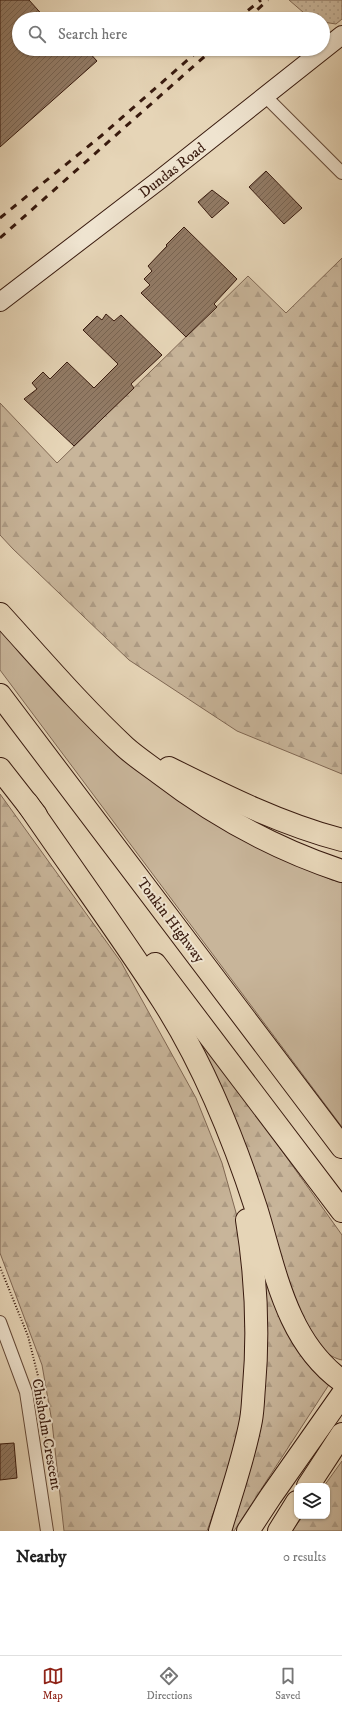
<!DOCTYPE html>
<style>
body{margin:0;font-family:"IM FELL DW Pica",serif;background:#f6f6f6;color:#222}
.controls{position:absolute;right:12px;bottom:12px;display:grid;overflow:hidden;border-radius:8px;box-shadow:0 1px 3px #0004}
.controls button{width:36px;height:36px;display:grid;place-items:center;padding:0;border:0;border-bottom:1px solid #e0e0e0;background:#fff;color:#222;font:20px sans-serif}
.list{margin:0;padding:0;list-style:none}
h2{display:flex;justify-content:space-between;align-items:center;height:52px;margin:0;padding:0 16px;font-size:17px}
h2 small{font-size:13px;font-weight:400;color:#767676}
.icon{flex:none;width:22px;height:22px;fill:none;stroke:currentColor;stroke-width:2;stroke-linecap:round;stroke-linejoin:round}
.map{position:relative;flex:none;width:342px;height:1531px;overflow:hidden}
.search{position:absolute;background:#fff;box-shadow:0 1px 3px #0004;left:12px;right:12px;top:12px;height:44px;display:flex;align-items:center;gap:10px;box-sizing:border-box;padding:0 14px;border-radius:22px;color:#767676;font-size:15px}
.sheet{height:124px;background:#fff}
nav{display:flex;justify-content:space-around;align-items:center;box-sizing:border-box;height:56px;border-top:1px solid #e0e0e0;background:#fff;font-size:11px;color:#767676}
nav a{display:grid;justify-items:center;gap:2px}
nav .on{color:#8f2418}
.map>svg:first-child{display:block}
.grass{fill:url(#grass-dots);stroke:#806854}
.forest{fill:url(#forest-firs);stroke:#806854}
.green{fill:#c8b59a;stroke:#806854}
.building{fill:url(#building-hatch);stroke:#381a0e}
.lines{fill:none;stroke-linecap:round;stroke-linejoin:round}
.street-casing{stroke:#644938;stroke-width:14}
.secondary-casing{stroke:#381a0e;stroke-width:20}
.highway-casing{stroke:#381a0e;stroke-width:24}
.path{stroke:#381a0e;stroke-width:2;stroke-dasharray:1 2;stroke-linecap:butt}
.street{stroke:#efe4d0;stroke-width:12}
.secondary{stroke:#efe4d0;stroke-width:18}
.highway{stroke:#e6d5b7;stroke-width:22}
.rail{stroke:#381a0e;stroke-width:3;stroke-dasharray:7 7;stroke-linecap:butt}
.labels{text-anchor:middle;stroke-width:4;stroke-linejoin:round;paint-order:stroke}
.street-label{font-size:15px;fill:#381a0e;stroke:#efe4d0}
</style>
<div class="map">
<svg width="342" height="1531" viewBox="0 0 342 1531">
<defs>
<pattern id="grass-dots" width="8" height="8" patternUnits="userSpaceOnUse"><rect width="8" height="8" fill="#c8b59a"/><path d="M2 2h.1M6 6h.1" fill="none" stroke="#ad9b84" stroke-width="1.8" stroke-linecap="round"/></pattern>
<pattern id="forest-firs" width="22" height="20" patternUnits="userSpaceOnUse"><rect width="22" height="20" fill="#c8b59a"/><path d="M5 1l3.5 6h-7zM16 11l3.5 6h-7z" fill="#ad9b84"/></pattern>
<pattern id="building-hatch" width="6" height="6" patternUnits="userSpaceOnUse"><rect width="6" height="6" fill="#927b66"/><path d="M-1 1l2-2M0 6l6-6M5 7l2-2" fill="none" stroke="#786452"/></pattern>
</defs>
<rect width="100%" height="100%" fill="#e6d5b7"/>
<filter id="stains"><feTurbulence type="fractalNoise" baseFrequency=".005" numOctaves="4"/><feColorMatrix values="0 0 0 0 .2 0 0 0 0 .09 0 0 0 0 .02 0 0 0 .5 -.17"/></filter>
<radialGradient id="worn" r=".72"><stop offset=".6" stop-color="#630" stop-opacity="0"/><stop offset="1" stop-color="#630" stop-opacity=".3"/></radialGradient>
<path class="grass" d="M289,0h53v19l-6,5 -13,-2v-3h-12z"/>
<g class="forest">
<path d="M342,258v516l-105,-43 -108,-71 -116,-111 -13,-14v-132l57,60 191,-187 38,37z"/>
<path d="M0,794l121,168 75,136 26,65 20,71 6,73 -4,97 -15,65 -22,62h-143l-12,-109 -10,-57 -42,-112z"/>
<path d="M172,997l170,238v125c-21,-4 -32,-30 -44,-46z"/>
<path d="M265,1274l67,106 -98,151h-6z"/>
<path d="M342,1461v70h-50l11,-15h24v-30h-3z"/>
</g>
<path class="green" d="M0,625l78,86 202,146 52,23 10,2v245l-342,-457z"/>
<g class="building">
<path d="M0,0h29l17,19h-27v30h67l11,12 -97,86z"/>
<path d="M266,171l36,37 -18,16 -35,-37z"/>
<path d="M212,190l17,13 -17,15 -14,-16z"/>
<path d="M184,227l53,52 -23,25 3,3 -31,30 -45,-44 9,-8 -6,-6 8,-8 -4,-5 19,-20 -1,-1z"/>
<path d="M106,314l8,7 7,-6 41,40 -31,29 3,4 -60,58 -50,-47 13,-10 -5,-6 11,-11 7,7 17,-17 27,26 24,-24 -35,-34 14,-14 5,4z"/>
<path d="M14,1443l3,35 -17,2v-36z"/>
</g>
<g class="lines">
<g class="street-casing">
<g id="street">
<path d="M265,96l77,77"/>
<path d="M0,1322l26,70 21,139"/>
</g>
</g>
<g class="secondary-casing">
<path id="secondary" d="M0,302l158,-121 184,-146"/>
</g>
<g class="highway-casing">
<g id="highway">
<path d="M0,614c41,45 80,91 125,133 10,9 22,17 34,26 56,43 116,76 183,98"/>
<path d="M0,695l342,452"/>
<path d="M169,768c56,28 112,56 173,72"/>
<path d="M0,769l36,46"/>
<path d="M27,803c45,66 93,131 136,198 39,61 71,139 93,207 19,61 30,133 86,173"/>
<path d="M155,964l187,247"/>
<path d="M308,1486l34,-52"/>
<path d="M220,1531c11,-37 24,-73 31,-111 2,-11 2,-22 3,-33 5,-57 2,-111 -7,-167"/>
<path d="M248,1531l23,-35 71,-101"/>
<path d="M279,1531l18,-29"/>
</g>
</g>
<path class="path" d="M0,1267l28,69 10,40 12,94"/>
<use href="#street" class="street"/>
<use href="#secondary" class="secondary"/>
<use href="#highway" class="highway"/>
<g class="rail">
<path d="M237,19l24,-19"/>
<path d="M247,19l21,-19"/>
<path d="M0,218l101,-82 99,-87"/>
<path d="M0,238l213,-189"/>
</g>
</g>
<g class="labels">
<g class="street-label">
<text transform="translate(172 170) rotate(-38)" y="5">Dundas Road</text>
<text transform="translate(171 920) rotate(53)" y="5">Tonkin Highway</text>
<text transform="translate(47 1434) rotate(80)" y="5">Chisholm Crescent</text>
</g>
</g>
<rect width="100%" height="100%" filter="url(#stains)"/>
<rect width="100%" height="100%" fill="url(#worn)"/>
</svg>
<div class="controls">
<button><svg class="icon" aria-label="layers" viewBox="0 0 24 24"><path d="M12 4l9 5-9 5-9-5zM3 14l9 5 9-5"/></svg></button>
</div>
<div class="search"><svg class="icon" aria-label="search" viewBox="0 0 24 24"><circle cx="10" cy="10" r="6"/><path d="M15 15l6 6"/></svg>Search here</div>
</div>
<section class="sheet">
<h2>Nearby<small>0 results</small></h2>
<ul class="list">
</ul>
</section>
<nav>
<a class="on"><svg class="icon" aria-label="map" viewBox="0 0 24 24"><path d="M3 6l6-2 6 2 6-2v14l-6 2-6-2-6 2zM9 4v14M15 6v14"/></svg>Map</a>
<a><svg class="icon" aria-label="directions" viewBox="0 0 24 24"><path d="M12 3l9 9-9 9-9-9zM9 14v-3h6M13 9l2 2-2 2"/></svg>Directions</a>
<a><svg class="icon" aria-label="saved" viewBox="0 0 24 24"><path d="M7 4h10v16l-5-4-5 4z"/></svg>Saved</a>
</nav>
